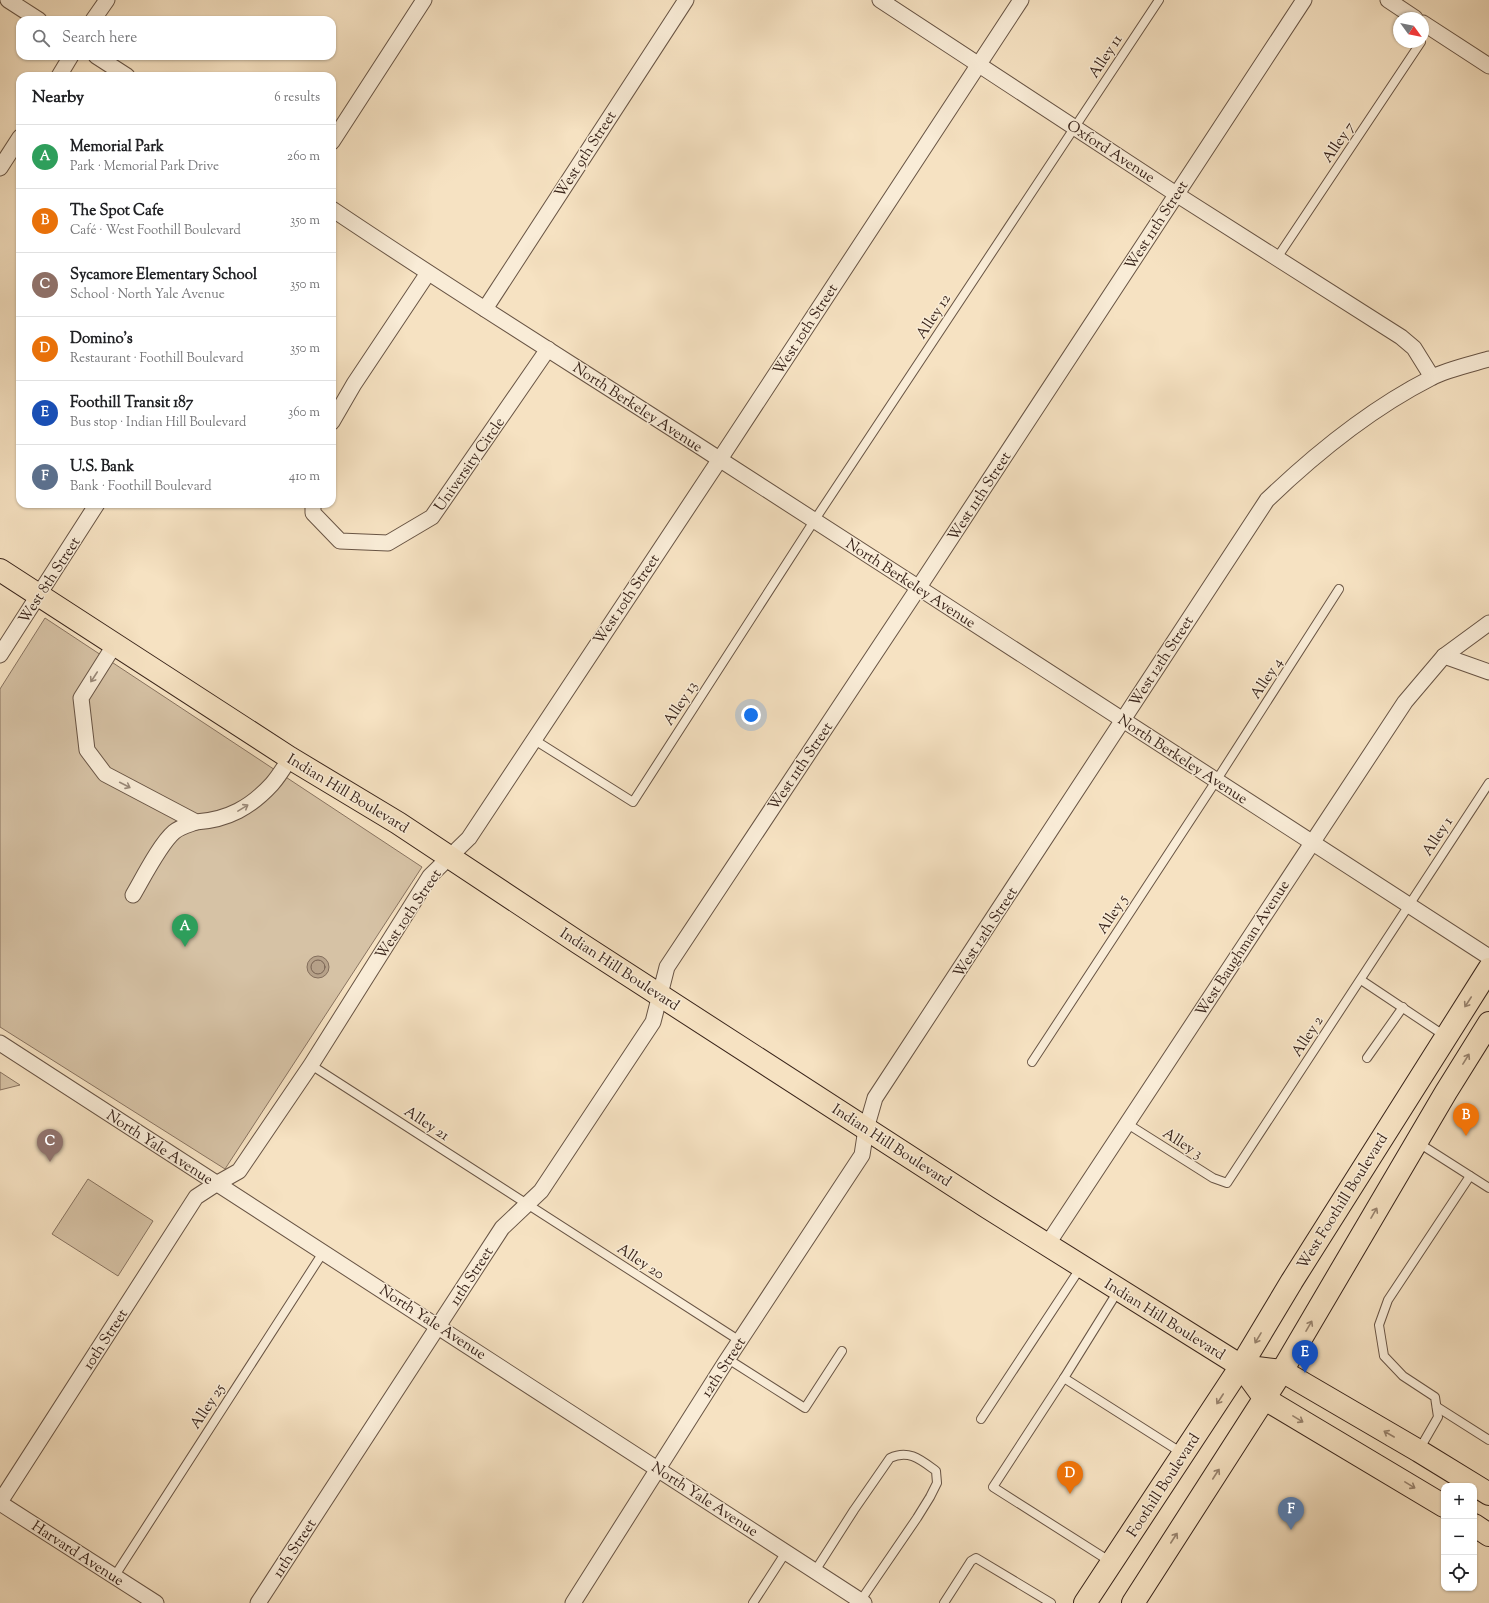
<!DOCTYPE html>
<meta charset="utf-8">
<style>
body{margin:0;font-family:"Sorts Mill Goudy",serif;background:#f6f6f6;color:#202124}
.controls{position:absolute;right:12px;bottom:12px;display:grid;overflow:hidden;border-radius:8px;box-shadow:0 1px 3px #0004}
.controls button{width:36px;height:36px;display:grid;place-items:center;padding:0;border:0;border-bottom:1px solid #e0e0e0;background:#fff;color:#202124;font:20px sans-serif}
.compass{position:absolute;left:1393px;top:12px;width:36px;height:36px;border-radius:50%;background:#fff;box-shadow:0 1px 3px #0004;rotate:123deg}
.you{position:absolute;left:751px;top:715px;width:14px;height:14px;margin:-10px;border:3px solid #fff;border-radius:50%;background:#1a73e8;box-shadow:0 0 0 6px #1a73e833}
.badge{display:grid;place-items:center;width:26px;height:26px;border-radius:50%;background:#0f766e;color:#fff;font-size:13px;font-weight:700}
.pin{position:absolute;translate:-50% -33px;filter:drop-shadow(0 1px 2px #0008)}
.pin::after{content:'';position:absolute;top:21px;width:14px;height:12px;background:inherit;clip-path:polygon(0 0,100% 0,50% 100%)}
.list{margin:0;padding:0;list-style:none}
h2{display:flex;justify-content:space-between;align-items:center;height:52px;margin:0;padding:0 16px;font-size:17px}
h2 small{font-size:13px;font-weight:400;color:#757577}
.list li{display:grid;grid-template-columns:26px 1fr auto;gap:12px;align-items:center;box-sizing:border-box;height:64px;padding:0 16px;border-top:1px solid #e0e0e0}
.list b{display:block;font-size:15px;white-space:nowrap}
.list p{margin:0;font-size:13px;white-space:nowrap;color:#757577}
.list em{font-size:13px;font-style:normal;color:#757577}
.icon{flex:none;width:22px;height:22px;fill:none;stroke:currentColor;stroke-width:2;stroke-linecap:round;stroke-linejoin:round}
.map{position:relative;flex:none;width:1489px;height:1603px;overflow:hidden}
.search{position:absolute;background:#fff;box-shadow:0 1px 3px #0004;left:16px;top:16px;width:320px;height:44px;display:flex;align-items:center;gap:10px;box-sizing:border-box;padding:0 14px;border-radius:12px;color:#757577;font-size:15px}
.panel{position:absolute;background:#fff;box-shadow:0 1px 3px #0004;left:16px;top:72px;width:320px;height:436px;border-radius:12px}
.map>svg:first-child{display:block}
.green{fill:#d6c2a5;stroke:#887360}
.water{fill:#b6a189;stroke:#846f5d}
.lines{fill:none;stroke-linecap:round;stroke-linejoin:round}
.shore{stroke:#786252;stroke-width:1}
.service-casing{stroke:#685444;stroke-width:10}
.minor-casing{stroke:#685444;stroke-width:17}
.primary-casing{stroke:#39241a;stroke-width:24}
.service{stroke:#f9ecd7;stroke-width:8}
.minor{stroke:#f9ecd7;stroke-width:15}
.primary{stroke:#f6e2c2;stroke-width:22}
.oneway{stroke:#998878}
.oneway2{stroke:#98836e}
.labels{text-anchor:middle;stroke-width:3;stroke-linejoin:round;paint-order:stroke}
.street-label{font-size:15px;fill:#39241a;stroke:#f9ecd7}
</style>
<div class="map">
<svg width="1489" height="1603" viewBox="0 0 1489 1603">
<rect width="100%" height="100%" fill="#f6e2c2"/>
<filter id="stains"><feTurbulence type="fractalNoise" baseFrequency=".005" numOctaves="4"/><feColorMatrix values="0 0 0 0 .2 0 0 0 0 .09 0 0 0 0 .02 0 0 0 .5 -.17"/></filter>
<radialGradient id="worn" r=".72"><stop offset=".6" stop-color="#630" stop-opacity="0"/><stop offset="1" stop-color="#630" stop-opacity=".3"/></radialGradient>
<g class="green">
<path d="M45,618l377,249 -197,302 -225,-142v-338z"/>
<path d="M0,1072l20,13 -20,5z"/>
<path d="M88,1179l65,42 -35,55 -66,-42z"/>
</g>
<circle class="water" cx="318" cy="967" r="11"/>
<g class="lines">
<circle class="shore" cx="318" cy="967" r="7"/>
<g class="service-casing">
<g id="service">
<path d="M1277,258l144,-216"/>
<path d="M533,739l100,63 181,-281 345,-521"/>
<path d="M1361,980l84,56"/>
<path d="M1367,1058l36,-51"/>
<path d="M1032,1062l184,-281 123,-192"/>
<path d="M311,1065l429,276"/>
<path d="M1126,1123l87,55 14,5 262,-400"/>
<path d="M1417,1142l72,46"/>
<path d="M1118,1291l-54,87 118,75"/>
<path d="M728,1359l77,49 37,-57"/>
<path d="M1064,1378l-71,109 118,75"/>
<path d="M1437,1407l52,33"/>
<path d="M981,1419l100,-152"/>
<path d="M1419,1450l19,-33 -3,-20 -32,-21 -19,-20 -5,-31 9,-25 82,-124"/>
<path d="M815,1571l39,-61 36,-52c19,-9 31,2 46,13l1,12 -7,14 -13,21 -56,82"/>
<path d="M114,1577l210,-326"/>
<path d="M753,1603l33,-51"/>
<path d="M944,1603l27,-42 5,-3 75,45"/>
</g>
</g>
<g class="minor-casing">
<g id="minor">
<path d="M8,0l31,20"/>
<path d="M880,0l296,194 225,143 13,11 18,29"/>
<path d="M1388,0l27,18"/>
<path d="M93,20l14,-20"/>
<path d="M1423,23l66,43"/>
<path d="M96,56l31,20"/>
<path d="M59,76l12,-20"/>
<path d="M332,142l92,-142"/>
<path d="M0,168l20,-31"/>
<path d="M332,209c126,85 256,165 384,248 258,166 515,333 773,500"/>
<path d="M485,309l201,-309"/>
<path d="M332,422l22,-38 74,-111"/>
<path d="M313,504v9l27,28 48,2 44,-26 116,-168"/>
<path d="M115,644l-34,54 6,52 18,24 91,48c32,-2 55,-15 76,-38 7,-8 13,-18 18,-26"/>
<path d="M0,655l97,-151"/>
<path d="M1444,656l45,16"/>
<path d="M133,895c10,-17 27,-51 41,-63 6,-5 14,-7 22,-10"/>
<path d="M0,1043c289,186 577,373 864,560"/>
<path d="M1047,1245l358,-543 39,-46 45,-33"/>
<path d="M0,1502l196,-305 20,-13 23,-13 72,-106 119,-189 39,-38 251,-379 301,-459"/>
<path d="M0,1503l156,100"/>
<path d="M258,1603l244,-375 39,-37 112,-169 14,-55 252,-380 385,-587"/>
<path d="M573,1603l152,-240 137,-208 4,-26 9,-31 392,-598c49,-47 103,-91 164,-122 14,-8 41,-14 58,-19"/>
</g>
</g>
<g class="primary-casing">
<g id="primary">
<path d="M0,570l290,188 108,65 181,120 408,264 254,159 24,33 179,107"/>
<path d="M1241,1366l41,5 137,80 70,43"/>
<path d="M1474,1525l15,10"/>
<path d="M1085,1603l156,-237 51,-85 197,-312"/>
<path d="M1133,1603l149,-232 164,-279 43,-69"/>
</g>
</g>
<use href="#service" class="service"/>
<use href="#minor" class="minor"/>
<use href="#primary" class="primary"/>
</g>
<defs><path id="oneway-shaft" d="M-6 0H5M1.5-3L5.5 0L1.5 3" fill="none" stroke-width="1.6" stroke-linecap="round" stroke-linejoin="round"/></defs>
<g class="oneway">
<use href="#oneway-shaft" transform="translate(94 677) rotate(123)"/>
<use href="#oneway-shaft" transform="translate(125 785) rotate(27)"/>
<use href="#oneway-shaft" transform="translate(243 808) rotate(-31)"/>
</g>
<g class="oneway2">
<use href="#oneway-shaft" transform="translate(1468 1002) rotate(123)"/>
<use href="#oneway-shaft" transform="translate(1466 1059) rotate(-58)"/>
<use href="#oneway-shaft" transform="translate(1374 1213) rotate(-60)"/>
<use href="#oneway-shaft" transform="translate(1309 1326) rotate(-60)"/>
<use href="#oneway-shaft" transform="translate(1258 1338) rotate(121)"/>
<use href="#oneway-shaft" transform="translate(1220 1399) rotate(123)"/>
<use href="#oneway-shaft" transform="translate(1298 1419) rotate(31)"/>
<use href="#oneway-shaft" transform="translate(1389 1434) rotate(-150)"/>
<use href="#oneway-shaft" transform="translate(1216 1474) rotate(-57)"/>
<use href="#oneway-shaft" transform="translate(1410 1485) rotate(31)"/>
<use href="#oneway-shaft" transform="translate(1174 1538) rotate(-57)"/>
</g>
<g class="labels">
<g class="street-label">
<text transform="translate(1105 56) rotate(-57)" y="5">Alley 11</text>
<text transform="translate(1338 142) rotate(-56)" y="5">Alley 7</text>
<text transform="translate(1111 151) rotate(33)" y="5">Oxford Avenue</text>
<text transform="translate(585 154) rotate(-57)" y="5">West 9th Street</text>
<text transform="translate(1156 225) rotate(-57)" y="5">West 11th Street</text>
<text transform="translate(933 316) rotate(-57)" y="5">Alley 12</text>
<text transform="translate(805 329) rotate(-57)" y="5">West 10th Street</text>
<text transform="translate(638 407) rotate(33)" y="5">North Berkeley Avenue</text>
<text transform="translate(469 464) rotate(-55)" y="5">University Circle</text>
<text transform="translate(979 496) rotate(-57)" y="5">West 11th Street</text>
<text transform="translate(49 580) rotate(-57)" y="5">West 8th Street</text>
<text transform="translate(911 583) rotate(33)" y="5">North Berkeley Avenue</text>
<text transform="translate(626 599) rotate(-56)" y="5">West 10th Street</text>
<text transform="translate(1161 661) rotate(-57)" y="5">West 12th Street</text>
<text transform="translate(1266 678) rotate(-57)" y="5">Alley 4</text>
<text transform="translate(680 703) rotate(-57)" y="5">Alley 13</text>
<text transform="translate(1183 759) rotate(33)" y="5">North Berkeley Avenue</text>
<text transform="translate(800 766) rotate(-56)" y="5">West 11th Street</text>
<text transform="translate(348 793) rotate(31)" y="5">Indian Hill Boulevard</text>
<text transform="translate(1437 836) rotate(-57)" y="5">Alley 1</text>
<text transform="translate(408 914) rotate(-56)" y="5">West 10th Street</text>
<text transform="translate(1112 914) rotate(-57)" y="5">Alley 5</text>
<text transform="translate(985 932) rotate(-57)" y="5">West 12th Street</text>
<text transform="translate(1242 948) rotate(-57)" y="5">West Baughman Avenue</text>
<text transform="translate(620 969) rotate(33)" y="5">Indian Hill Boulevard</text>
<text transform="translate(1307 1036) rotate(-57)" y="5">Alley 2</text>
<text transform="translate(427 1123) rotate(33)" y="5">Alley 21</text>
<text transform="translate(1183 1143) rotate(32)" y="5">Alley 3</text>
<text transform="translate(892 1145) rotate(33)" y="5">Indian Hill Boulevard</text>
<text transform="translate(160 1147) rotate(33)" y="5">North Yale Avenue</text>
<text transform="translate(1342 1201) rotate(-58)" y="5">West Foothill Boulevard</text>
<text transform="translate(641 1261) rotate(33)" y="5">Alley 20</text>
<text transform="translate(471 1276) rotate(-57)" y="5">11th Street</text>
<text transform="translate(1165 1319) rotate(32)" y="5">Indian Hill Boulevard</text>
<text transform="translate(433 1322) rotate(33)" y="5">North Yale Avenue</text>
<text transform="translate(105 1339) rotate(-57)" y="5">10th Street</text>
<text transform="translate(723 1367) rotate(-57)" y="5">12th Street</text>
<text transform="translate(207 1406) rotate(-57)" y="5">Alley 25</text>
<text transform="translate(1163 1485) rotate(-57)" y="5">Foothill Boulevard</text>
<text transform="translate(705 1499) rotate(33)" y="5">North Yale Avenue</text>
<text transform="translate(294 1548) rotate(-57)" y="5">11th Street</text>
<text transform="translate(78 1553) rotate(33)" y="5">Harvard Avenue</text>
</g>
</g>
<rect width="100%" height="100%" filter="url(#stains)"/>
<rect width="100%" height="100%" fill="url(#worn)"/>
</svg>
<div class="controls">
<button>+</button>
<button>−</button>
<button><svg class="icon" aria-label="locate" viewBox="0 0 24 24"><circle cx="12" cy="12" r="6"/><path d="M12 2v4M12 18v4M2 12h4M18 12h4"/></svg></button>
</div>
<svg class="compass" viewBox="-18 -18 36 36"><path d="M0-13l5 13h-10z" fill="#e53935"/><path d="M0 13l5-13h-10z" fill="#757577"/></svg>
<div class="you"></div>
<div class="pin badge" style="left:185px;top:947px;background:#2e9e5b">A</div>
<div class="pin badge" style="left:1466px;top:1136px;background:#e8710a">B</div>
<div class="pin badge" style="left:50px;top:1162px;background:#8d6e63">C</div>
<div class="pin badge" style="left:1070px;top:1494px;background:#e8710a">D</div>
<div class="pin badge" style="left:1305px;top:1373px;background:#1a4fb4">E</div>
<div class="pin badge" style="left:1291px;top:1530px;background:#5c6f8a">F</div>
<div class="search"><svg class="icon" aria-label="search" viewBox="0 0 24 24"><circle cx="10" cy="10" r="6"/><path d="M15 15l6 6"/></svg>Search here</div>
<section class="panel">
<h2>Nearby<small>6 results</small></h2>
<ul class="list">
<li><span class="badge" style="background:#2e9e5b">A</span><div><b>Memorial Park</b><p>Park · Memorial Park Drive</p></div><em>260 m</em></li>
<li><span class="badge" style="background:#e8710a">B</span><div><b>The Spot Cafe</b><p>Café · West Foothill Boulevard</p></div><em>350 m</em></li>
<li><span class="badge" style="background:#8d6e63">C</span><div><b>Sycamore Elementary School</b><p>School · North Yale Avenue</p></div><em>350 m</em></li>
<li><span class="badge" style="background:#e8710a">D</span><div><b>Domino's</b><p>Restaurant · Foothill Boulevard</p></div><em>350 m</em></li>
<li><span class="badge" style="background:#1a4fb4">E</span><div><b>Foothill Transit 187</b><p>Bus stop · Indian Hill Boulevard</p></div><em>360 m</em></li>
<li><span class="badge" style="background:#5c6f8a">F</span><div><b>U.S. Bank</b><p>Bank · Foothill Boulevard</p></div><em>410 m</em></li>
</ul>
</section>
</div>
